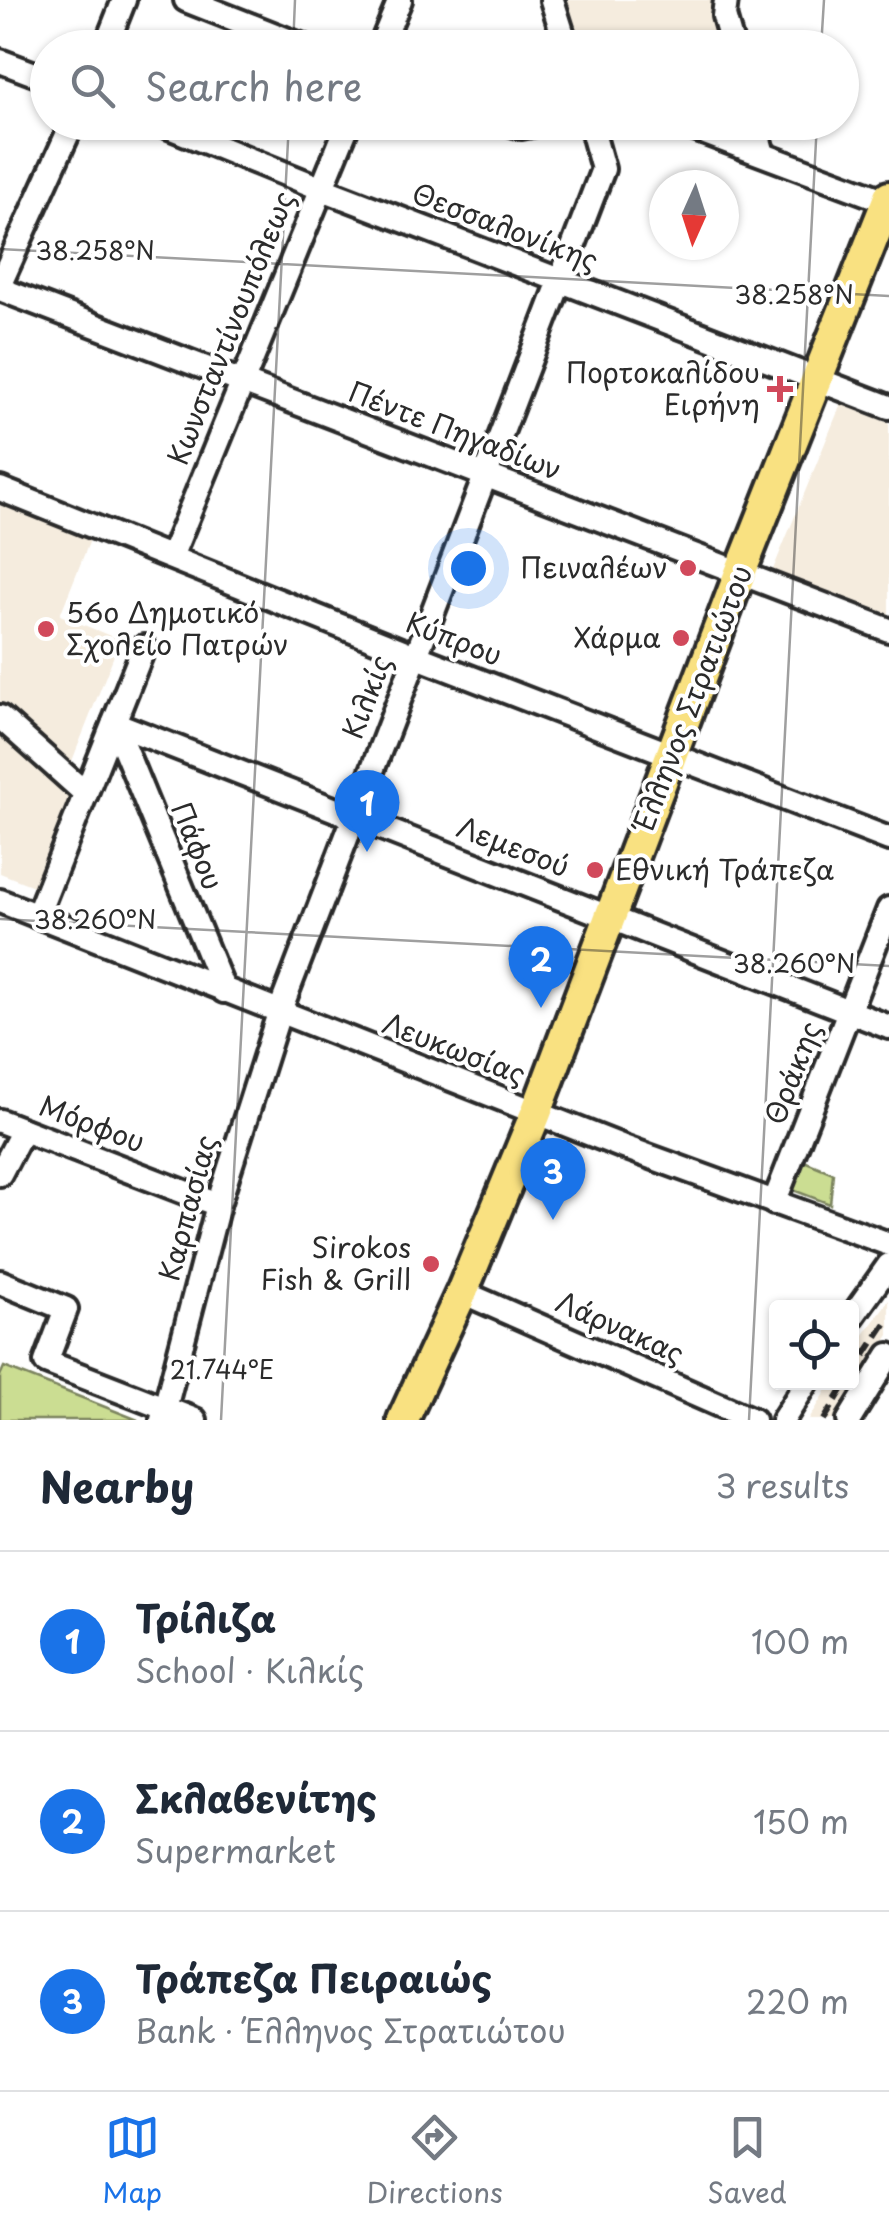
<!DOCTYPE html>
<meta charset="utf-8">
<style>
body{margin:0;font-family:"Playpen Sans",sans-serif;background:#f6f6f7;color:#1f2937}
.controls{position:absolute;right:30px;bottom:30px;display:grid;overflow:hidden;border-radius:10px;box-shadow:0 2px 8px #0004}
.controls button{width:90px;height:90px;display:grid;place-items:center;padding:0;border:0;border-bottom:2px solid #e0e1e3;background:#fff;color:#1f2937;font:50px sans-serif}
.compass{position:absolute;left:649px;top:170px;width:90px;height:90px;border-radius:50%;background:#fff;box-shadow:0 2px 8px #0004;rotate:183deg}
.you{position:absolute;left:468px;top:568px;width:35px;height:35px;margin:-25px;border:8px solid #fff;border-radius:50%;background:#1a73e8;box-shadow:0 0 0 15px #1a73e833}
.badge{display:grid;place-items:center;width:65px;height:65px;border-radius:50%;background:#1a73e8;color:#fff;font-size:32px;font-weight:700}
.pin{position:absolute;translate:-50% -82px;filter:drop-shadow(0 2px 5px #0008)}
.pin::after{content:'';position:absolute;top:52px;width:35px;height:30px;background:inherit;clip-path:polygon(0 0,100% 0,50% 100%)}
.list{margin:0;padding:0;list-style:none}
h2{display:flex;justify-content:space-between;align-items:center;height:130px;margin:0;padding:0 40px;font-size:42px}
h2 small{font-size:32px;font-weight:400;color:#747a83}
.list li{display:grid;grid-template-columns:65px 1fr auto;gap:30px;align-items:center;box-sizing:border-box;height:180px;padding:0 40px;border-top:2px solid #e0e1e3}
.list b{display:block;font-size:38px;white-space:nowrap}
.list p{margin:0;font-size:32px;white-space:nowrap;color:#747a83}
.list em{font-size:32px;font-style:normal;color:#747a83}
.icon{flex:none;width:55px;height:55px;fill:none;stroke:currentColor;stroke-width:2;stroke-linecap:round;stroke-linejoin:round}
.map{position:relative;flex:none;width:889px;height:1420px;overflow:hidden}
.search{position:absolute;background:#fff;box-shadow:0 2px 8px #0004;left:30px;right:30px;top:30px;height:110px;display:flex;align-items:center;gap:25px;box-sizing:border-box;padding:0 35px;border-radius:55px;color:#747a83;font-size:38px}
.sheet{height:670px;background:#fff}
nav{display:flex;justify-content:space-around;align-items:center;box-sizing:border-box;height:140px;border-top:2px solid #e0e1e3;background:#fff;font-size:28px;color:#747a83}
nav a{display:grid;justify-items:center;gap:5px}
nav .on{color:#1a73e8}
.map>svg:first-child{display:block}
.built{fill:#f5ecde}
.green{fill:#cbdd92;stroke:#7b845e;stroke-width:2.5}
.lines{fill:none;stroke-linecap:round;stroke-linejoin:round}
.minor-casing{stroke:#2b2b2b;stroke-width:30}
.major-casing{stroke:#2b2b2b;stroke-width:38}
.minor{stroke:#fff;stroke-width:22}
.major{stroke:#f9e181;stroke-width:30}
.rail{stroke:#2b2b2b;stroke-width:6;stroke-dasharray:15 8;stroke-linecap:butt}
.ticks{fill:none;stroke:#2b2b2b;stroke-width:2.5;stroke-opacity:0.45}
.poi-dot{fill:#d1495b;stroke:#fff;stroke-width:4}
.labels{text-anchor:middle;stroke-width:8;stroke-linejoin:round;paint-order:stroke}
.street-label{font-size:28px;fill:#2b2b2b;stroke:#fff}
.poi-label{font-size:28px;fill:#2b2b2b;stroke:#fff;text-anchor:end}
.ticks-label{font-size:25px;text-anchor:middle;fill:#2b2b2b;stroke:#fff;stroke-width:8;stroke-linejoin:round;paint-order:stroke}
</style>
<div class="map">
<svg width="889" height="1420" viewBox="0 0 889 1420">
<rect width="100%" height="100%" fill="#fff"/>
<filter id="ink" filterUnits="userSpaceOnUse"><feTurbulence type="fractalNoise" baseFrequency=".01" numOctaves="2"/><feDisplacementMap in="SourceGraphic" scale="20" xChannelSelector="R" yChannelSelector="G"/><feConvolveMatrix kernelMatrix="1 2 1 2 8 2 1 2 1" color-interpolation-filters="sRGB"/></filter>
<g filter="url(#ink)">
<g class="built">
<path d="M567,0h149l-6,15 10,32h-139z"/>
<path d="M841,404l48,19v193l-117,-44z"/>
<path d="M0,505l90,35 -30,75 60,25 -50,126 -70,-62z"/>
<path d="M0,732l76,66 -35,91 -41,-16z"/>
<path d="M889,1300v35l-55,85h-25l22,-37 21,-1v-31z"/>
</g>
<g class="green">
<path d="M804,1161l29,12 -3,31 -37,-14z"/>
<path d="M4,1367l134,53h-138v-44z"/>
</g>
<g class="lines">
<g class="minor-casing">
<g id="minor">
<path d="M186,0l122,48"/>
<path d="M552,0l15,48"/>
<path d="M726,0l-2,16 9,32"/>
<path d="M105,48l19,-48"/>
<path d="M380,48l20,-48"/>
<path d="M0,61l48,18"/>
<path d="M157,122l163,66 569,219"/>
<path d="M505,122l16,5 25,-5"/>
<path d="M676,122l213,80"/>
<path d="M754,122l9,32"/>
<path d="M0,284l73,-162"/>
<path d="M0,289l889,341"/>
<path d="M0,489l415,167 474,183"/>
<path d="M171,557l178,-435"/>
<path d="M0,717l86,77"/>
<path d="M114,723l775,304"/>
<path d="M114,723l110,268"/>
<path d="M0,901l621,245 268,98"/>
<path d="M37,916l107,-269"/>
<path d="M0,1121l218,84"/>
<path d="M0,1174l23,-44"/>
<path d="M774,1203l115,-294"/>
<path d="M0,1282l66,27 -20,53 149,58"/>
<path d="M462,1292l291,128"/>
<path d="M852,1317l37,-52"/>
<path d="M162,1420l56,-215 61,-192 324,-844 -13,-47"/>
<path d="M783,1420l24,-38"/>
<path d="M849,1420l40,-65"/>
</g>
</g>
<g class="major-casing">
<path id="major" d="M403,1420l59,-128 74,-179 204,-540 149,-376"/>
</g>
<use href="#minor" class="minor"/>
<use href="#major" class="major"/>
<g class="rail">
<path d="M852,1375l37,-57"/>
<path d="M824,1420l23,-38"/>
</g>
</g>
</g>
<path class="ticks" d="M293,48l2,-48M821,48l3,-48M0,249l889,47M0,919l889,47M221,1420l68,-1298M749,1420l68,-1298"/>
<g class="poi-dot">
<path d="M775 374h10v10h10v10h-10v10h-10v-10h-10v-10h10z"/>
<circle cx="688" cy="568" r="10"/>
<circle cx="46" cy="629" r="10"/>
<circle cx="681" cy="638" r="10"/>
<circle cx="595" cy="870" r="10"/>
<circle cx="431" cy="1264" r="10"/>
</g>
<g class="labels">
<g class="street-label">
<text transform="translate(505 227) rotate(21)" y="10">Θεσσαλονίκης</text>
<text transform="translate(231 328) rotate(-68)" y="10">Κωνσταντίνουπόλεως</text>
<text transform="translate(455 431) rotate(21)" y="10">Πέντε Πηγαδίων</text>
<text transform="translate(454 639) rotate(21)" y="10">Κύπρου</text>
<text transform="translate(367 697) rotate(-69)" y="10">Κιλκίς</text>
<text transform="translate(693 698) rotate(-69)" y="10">Έλληνος Στρατιώτου</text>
<text transform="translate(197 846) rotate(68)" y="10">Πάφου</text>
<text transform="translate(513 847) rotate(21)" y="10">Λεμεσού</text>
<text transform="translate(454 1049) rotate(21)" y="10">Λευκωσίας</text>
<text transform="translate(793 1073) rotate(-69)" y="10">Θράκης</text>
<text transform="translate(92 1124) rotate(21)" y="10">Μόρφου</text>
<text transform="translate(188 1208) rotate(-75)" y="10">Καρπασίας</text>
<text transform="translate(620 1328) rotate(24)" y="10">Λάρνακας</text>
</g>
<g class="poi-label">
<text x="760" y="383">Πορτοκαλίδου<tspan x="760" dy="32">Ειρήνη</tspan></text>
<text x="668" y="578">Πειναλέων</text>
<text x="66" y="623" text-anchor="start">56ο Δημοτικό<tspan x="66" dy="32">Σχολείο Πατρών</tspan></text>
<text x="661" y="648">Χάρμα</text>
<text x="615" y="880" text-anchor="start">Εθνική Τράπεζα</text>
<text x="411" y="1258">Sirokos<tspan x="411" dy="32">Fish &amp; Grill</tspan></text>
</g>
</g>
<g class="ticks-label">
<text x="95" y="260">38.258°N</text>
<text x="794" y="304">38.258°N</text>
<text x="95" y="929">38.260°N</text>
<text x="794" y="973">38.260°N</text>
<text x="222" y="1379">21.744°E</text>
</g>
</svg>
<div class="controls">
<button><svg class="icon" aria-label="locate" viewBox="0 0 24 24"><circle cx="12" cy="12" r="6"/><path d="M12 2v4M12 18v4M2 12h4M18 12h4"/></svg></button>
</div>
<svg class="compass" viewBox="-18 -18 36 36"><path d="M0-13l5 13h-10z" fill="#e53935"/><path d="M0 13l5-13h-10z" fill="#747a83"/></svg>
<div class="you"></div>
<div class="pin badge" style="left:367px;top:852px">1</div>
<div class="pin badge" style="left:541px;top:1008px">2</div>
<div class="pin badge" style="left:553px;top:1220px">3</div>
<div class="search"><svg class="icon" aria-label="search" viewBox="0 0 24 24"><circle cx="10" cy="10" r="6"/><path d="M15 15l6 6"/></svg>Search here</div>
</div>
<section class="sheet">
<h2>Nearby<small>3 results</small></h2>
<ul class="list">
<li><span class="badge">1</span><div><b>Τρίλιζα</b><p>School · Κιλκίς</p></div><em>100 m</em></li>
<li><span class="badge">2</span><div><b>Σκλαβενίτης</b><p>Supermarket</p></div><em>150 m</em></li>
<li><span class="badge">3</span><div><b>Τράπεζα Πειραιώς</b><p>Bank · Έλληνος Στρατιώτου</p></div><em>220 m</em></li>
</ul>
</section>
<nav>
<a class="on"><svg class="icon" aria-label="map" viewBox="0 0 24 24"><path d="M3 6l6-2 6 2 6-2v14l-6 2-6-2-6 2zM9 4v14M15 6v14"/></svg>Map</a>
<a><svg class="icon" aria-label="directions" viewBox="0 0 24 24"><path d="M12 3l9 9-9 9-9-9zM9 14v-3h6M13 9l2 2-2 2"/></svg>Directions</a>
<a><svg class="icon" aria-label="saved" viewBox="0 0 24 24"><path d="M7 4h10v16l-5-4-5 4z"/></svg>Saved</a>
</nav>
